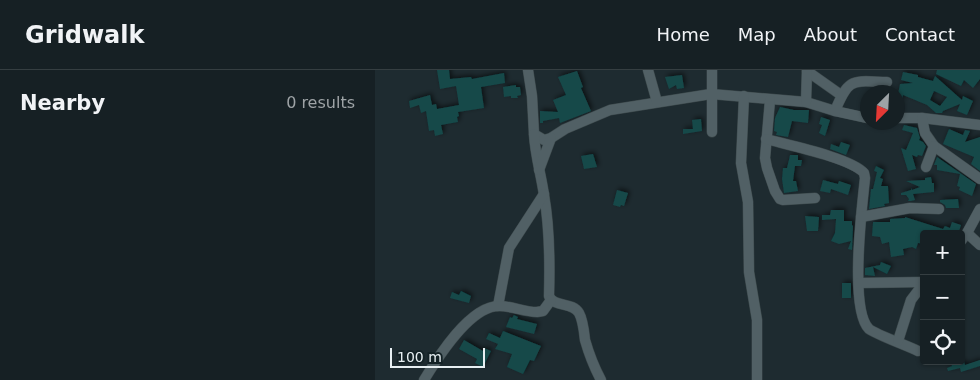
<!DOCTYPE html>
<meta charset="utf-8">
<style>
body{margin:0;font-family:"DejaVu Sans",sans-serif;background:#1f282c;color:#f1f3f6}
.controls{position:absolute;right:15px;bottom:15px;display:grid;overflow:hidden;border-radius:5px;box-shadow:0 1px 4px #0004}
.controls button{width:45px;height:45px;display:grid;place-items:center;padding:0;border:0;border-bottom:1px solid #353e41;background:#162024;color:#f1f3f6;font:25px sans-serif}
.compass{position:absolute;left:485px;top:15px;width:45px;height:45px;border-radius:50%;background:#162024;box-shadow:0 1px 4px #0004;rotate:204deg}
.scale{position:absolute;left:15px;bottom:12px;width:95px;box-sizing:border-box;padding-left:5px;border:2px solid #e7eff2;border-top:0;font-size:14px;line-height:18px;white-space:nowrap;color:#e7eff2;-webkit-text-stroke:4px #142226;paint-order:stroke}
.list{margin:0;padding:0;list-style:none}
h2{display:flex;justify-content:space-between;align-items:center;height:65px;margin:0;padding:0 20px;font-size:21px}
h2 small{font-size:16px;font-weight:400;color:#9ea3a6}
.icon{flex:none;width:28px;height:28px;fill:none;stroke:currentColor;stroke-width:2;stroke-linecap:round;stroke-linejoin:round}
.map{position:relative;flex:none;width:605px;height:310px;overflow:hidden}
header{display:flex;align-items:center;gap:30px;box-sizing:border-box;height:70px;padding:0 25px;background:#162024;border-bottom:1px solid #353e41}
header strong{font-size:24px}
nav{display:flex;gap:28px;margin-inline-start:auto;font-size:18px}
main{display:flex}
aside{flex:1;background:#162024}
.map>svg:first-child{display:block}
.building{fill:#154849;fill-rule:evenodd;filter:url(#shadow)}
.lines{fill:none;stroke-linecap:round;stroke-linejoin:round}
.minor-casing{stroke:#3d494c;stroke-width:11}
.minor{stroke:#516065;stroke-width:10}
</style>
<header>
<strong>Gridwalk</strong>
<nav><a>Home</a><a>Map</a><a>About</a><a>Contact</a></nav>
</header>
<main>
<aside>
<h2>Nearby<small>0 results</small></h2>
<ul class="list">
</ul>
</aside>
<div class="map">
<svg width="605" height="310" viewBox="0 0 605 310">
<defs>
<filter id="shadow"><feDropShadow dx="2" dy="-2" stdDeviation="2.5" flood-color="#0009"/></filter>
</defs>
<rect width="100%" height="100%" fill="#1e2b30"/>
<g class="building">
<path d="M62,0h12l1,9 21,-2 1,2 32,-6 1,10 -24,4 3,21 -26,4 1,4 -2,1 1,5 -17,3 2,9 -8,2 -1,-6 -5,1 -3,-20 -5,2 -2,-8 -9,3 -1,-7 21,-6 2,10 4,-1 1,5 22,-4 -3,-19 -16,3z"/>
<path d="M562,0h43v9l-7,9 -9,-8 -3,6 -25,-12z"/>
<path d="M202,1l6,16 -2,1 10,23 -31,12 -1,-5 -16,3v2h-3v-12l18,1 -5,-12 13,-5 -8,-18z"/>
<path d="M528,2l15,3v2l15,4 2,-5 27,24 1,-4 10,5 -6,14 -10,-4 3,-7 -17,7 -1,2h-6l-9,-8 -24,-10 -1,5 -5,-1 3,-15 13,-1 -12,-3zM559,21l13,6 -7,9 -10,-6z"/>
<path d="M307,5l2,13 -7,1 -1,-4 -7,4 -4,-12z"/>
<path d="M141,15v2h4l1,8 -4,1 1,2h-7v-2l-7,1 -1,-10z"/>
<path d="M405,37l14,3h15l-1,13 -16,-2 -4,16 -12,-2 1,-3 -3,-1 1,-13z"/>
<path d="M446,47l9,3 -5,16 -6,-3 3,-8 -3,-1z"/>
<path d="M326,49l1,12 -19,3v-5h10l-1,-9z"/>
<path d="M529,55l13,3 3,10 -1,2 4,2 3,4 -4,10 -4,-1 -1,2 -5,-2 4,14 -8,2 -7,-23 5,2 7,-17 -11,-3z"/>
<path d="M574,59l14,6 2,-5 5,1 -5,11 15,-5v34l-9,-7 3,-7 -31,-13z"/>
<path d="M466,72l9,3 -4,10 -16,-6 1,-5 8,3z"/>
<path d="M218,84l4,13 -13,2 -3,-13z"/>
<path d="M415,85h8v5h4l-1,6h-6l-2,15h3l2,10 -14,2 -2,-14 1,-11h4z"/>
<path d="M562,87l39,27 -4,12 -13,-6 1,-3 -3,-1 3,-12 -23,-4v-5h-3z"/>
<path d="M501,96l8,4 -4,8 3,1 -2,7h7l1,17 -5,1 1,2 -16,3 2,-20h2l4,-17 -3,-1z"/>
<path d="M556,107l1,6h2v9l-21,2 2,6 -4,1h-3l1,-2 -3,-4h-5v-2l10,-3v-2l1,2 8,-3 -14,-6 19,-1v-2z"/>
<path d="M448,110l15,4 1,-3 12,4 -3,10 -17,-6 -1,4 -10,-2z"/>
<path d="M242,120l11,3 -4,13 -3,-1 -1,2 -7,-2z"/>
<path d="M583,129l1,9h-13l-1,-3 -5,-3v-2z"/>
<path d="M456,140h13v11h8v4l1,1 -1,24 -4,-1 3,-8 -12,3 -8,-3 4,-8 1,-14 -14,1v-5h8z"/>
<path d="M430,146l14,1 -1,14h-11z"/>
<path d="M530,147l38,12 2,-3 5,2 2,-6 9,3 -2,6 -3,-1 -1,4h-31v10l-6,-1 -2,6 -4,-2 -9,2 1,6 -13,2 -2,-15 -7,2 -2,-7 -8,-1 1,-14h17v-3l15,-1z"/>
<path d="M506,192l10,4 -4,8 -14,-7 2,9 -10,-1v-7l15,-3z"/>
<rect x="467" y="213" width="9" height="15"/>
<path d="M86,221l10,5 -2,7 -19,-5 2,-6 7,3z"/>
<path d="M139,245l4,2 -1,2 20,5 -3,10 -28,-7 4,-10 2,1z"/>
<path d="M128,261l38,15 -7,15 -4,-1 -7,14 -16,-7 5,-13 -17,-5 3,-5 -12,-5 3,-6 11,5z"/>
<path d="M89,270l19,11 1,-3 7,3 -8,16 -8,-4 2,-4 -18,-10z"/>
<path d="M605,290v6l-19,6 -1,-4 -12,3 -1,-3 5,-2 -1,-3 6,-1v2l7,-2 1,3z"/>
</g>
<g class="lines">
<g class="minor-casing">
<g id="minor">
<path d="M153,0l4,26 2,38 10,6 7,-2 14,-9 45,-19 101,-16 95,8 29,9 32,7"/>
<path d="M273,0l9,32"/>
<path d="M337,0v62"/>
<path d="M432,1l34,24"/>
<path d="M369,26l-3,67 7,39 1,70 8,48v60"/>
<path d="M395,30l-5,58 2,10 8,23 5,8 3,1 32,-2"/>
<path d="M431,32l1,-32"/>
<path d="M460,41c14,-34 17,-30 52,-29"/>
<path d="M522,48h25l58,7"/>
<path d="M547,48l3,15 9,13 46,33"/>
<path d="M159,64c1,21 7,40 10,61 6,34 6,67 5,101 5,12 23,5 30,17 4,7 5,18 6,27 4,14 9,27 16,40"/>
<path d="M391,69c22,6 85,19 98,34l1,5c-3,29 -16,131 4,151 6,5 39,17 49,22"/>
<path d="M551,97l8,-21"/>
<path d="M164,100l12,-32"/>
<path d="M486,147l49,-9 29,1"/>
<path d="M592,163l13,12"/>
<path d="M586,171l6,-8 13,-24"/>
<path d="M484,213l65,-1"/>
<path d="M123,236l11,-58 35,-54"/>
<path d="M523,271l13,-41 13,-17"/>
<path d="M49,310c14,-23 46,-74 75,-74 13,0 25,6 38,6l6,-1 8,-11"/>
</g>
</g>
<use href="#minor" class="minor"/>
</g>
</svg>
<div class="controls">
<button>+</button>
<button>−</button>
<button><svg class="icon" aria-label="locate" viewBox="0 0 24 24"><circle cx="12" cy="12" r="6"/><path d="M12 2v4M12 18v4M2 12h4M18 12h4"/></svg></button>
</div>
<svg class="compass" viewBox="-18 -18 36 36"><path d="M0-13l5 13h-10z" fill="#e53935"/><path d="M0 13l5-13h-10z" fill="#9ea3a6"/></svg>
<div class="scale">100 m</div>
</div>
</main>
